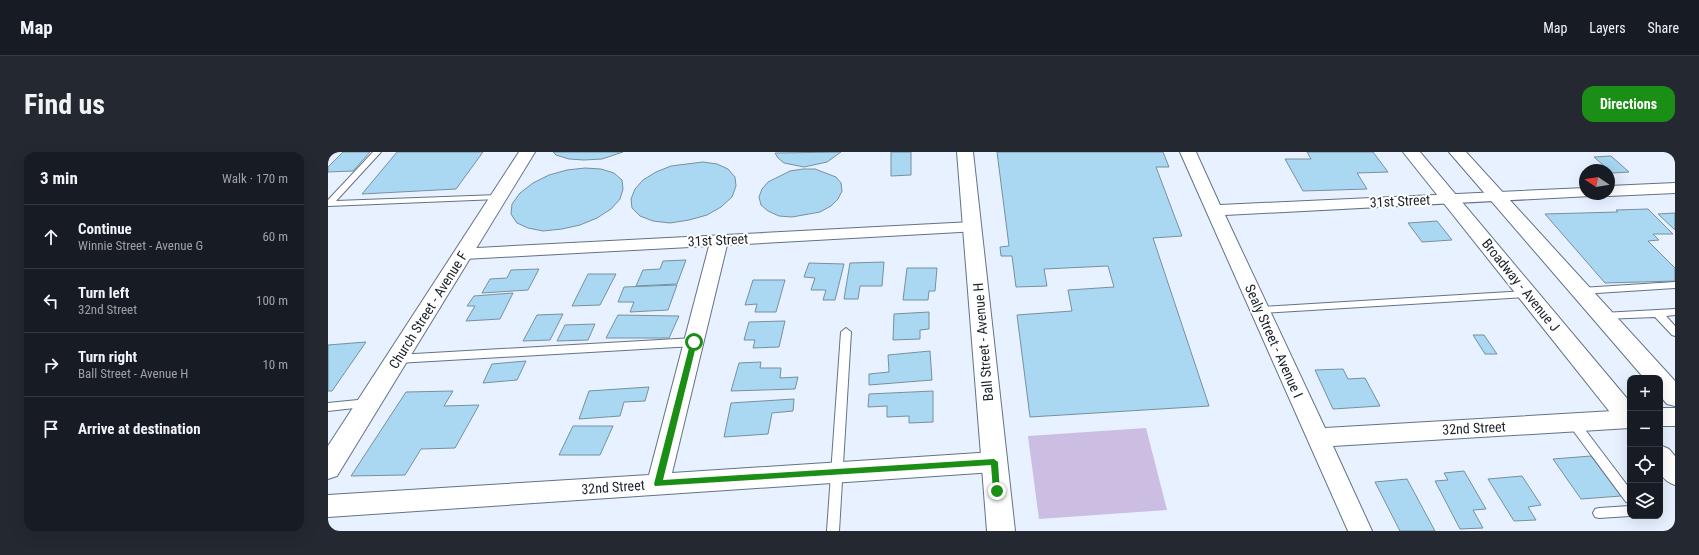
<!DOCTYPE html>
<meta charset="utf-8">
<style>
body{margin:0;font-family:"Roboto Condensed",sans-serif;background:#242831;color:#f1f3f6}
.controls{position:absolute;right:12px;bottom:12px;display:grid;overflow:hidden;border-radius:8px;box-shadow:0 4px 16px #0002}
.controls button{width:36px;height:36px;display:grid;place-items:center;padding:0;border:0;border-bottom:1px solid #363941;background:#171b24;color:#f1f3f6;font:20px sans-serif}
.compass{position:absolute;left:1251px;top:12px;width:36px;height:36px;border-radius:50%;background:#171b24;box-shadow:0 4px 16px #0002;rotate:282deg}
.stop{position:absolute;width:12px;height:12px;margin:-9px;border:3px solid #1b8e16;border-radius:50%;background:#fff}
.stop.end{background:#1b8e16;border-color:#fff;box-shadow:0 1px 4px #0008}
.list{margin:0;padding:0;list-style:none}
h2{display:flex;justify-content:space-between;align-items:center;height:52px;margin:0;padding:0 16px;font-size:17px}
h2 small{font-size:13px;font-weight:400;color:#9ea1a6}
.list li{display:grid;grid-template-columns:26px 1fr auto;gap:12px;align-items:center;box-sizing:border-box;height:64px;padding:0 16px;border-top:1px solid #363941}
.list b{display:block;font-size:15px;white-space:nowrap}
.list p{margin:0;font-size:13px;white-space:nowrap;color:#9ea1a6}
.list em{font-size:13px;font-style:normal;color:#9ea1a6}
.icon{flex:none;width:22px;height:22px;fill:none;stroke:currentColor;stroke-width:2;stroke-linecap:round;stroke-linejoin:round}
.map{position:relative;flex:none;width:1347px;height:379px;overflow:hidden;border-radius:12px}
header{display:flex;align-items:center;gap:24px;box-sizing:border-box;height:56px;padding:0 20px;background:#171b24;border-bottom:1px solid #363941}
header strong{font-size:19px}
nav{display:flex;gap:22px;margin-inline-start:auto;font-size:14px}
.intro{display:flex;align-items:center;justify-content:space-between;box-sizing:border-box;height:96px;padding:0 24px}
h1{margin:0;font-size:28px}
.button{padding:10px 18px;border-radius:12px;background:#1b8e16;color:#fff;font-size:14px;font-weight:700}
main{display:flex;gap:24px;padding:0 24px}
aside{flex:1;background:#171b24;border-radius:12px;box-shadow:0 4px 16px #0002}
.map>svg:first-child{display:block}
.green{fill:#ccbde3}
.building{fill:#aad8f3;stroke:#77909e}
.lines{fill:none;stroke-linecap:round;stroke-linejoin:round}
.service-casing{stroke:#647286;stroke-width:2}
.minor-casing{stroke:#647286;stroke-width:2}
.tertiary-casing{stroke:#647286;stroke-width:2}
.primary-casing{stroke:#647286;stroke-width:2}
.service{fill:#fff;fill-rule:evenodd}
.minor{fill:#fff;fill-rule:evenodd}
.tertiary{fill:#fff;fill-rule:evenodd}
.primary{fill:#fff;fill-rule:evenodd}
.route{fill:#1b8e16}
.labels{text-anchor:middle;stroke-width:4;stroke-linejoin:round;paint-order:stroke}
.street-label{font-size:14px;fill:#1c222a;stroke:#fff}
</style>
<header>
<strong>Map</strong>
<nav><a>Map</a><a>Layers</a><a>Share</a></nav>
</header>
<div class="intro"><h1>Find us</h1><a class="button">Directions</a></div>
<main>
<aside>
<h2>3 min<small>Walk · 170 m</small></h2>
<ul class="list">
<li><svg class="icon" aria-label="ahead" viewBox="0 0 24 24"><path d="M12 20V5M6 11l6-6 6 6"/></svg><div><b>Continue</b><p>Winnie Street - Avenue G</p></div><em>60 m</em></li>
<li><svg class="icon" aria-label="left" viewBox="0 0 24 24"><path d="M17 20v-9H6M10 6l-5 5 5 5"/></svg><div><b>Turn left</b><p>32nd Street</p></div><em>100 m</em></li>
<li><svg class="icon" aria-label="right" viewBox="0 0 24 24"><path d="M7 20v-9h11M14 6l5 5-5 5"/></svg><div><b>Turn right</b><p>Ball Street - Avenue H</p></div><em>10 m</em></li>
<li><svg class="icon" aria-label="arrive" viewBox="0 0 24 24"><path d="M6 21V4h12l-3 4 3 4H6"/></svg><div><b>Arrive at destination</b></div></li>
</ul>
</aside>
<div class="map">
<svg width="1347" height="379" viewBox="0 0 1347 379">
<rect width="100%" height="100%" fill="#e7f1ff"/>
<path class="green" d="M818,276l21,82 -128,9 -11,-83z"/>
<g class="building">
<path d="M15,0h27l-17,19 -25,1v-5z"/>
<path d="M69,0h86l-27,37 -94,5z"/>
<path d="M225,0h70l-21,7 -18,1 -15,-1 -13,-4z"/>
<path d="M513,0l-14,10 -23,5 -20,-4 -6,-5 -3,-5z"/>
<path d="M563,0h20v23l-20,1z"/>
<path d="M669,0h166l6,15h-13l26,69 -29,2 56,168 -179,11 -13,-102 55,-4 -4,-21 46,-3 -6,-21 -64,3 3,17 -31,1 -4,-31h-11l-1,-9 9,-1z"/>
<path d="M979,0h66l15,20 -31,1 10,16 -64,2 -18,-32h26z"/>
<path d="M1283,4l18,16 -17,1 -18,-16z"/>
<path d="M375,10l14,2 11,5 7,8 1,9 -4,11 -11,10 -14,8 -18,5 -19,3 -17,-2 -13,-5 -8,-8 -1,-9 4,-10 8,-9 13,-8 15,-6z"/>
<path d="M257,16l16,1 13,4 8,7 1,9 -3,10 -9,10 -14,9 -17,7 -18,4 -19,2 -15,-3 -11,-5 -6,-9 1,-10 8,-11 13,-10 16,-8 18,-5z"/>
<path d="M475,17h12l21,8 5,6 1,8 -4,8 -7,7 -11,6 -28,5 -13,-1 -11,-5 -7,-6 -2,-8 3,-8 6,-7 22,-11z"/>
<path d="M1320,57l25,25h-20l6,6 -11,1 27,27v13l-70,2 -60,-69 73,-2 -2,-2z"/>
<path d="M1347,61v17l-17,-16z"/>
<path d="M1109,69l15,19 -30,2 -14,-19z"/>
<path d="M358,108l-9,24 -41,2 7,-16 17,-1 3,-8z"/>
<path d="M556,110l-2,24h-22l-2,13h-14l6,-36z"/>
<path d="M481,111l35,1 -9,36h-12l3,-10h-15l4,-12 -11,-1z"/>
<path d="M579,116h30l-2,23h-6l-1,9h-25z"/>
<path d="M211,117l-11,21 -46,3 8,-14 17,-1 4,-8z"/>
<path d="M260,122h28l-16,31 -28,1z"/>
<path d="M425,128h32l-9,32h-21l2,-8 -12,1z"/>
<path d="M349,133l-9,25 -38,2 4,-10h-16l6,-15z"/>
<path d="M185,141l-13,26 -34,2 9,-15h-8l7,-10z"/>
<path d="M601,160v17l-9,1v9l-27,1 1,-26z"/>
<path d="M235,162l-13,26 -27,1 14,-26z"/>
<path d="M290,163l61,1 -10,22h-63z"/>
<path d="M457,169l-6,26 -26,1 2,-8h-11l5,-18z"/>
<path d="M267,172l-7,16 -31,1 8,-16z"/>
<path d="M1145,183h11l13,19h-12z"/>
<path d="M38,190l-34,49h-4v-46z"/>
<path d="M602,199l2,29 -63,5v-11l20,-2 -1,-17z"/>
<path d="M198,209l-9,19 -34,3 9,-19z"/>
<path d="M433,210l-1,6h21l-1,10 18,-1 -3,12 -64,2 8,-28z"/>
<path d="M1015,217l5,10 17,-1 15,28 -47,3 -18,-39z"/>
<path d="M321,235l-4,14 -21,1 -4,14 -41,3 10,-28z"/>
<path d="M125,239l-9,15 35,-1 -24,43 -34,1 -16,26 -54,1 55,-84z"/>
<path d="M605,239v31l-24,1v-7l-22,1v-11l-19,1 1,-13z"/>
<path d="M466,247l-1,12 -21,2 -4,21 -44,3 7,-34z"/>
<path d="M245,274h40l-13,29h-41z"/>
<path d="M1263,304l30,40 -40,3 -28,-40z"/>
<path d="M1136,319l22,38 -13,1 10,18 -23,1 -25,-48 13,-1 -4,-7z"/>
<path d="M1194,324l19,29 -13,2 8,13 -22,1 -26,-42z"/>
<path d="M1079,327l28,52h-35l-25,-49z"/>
</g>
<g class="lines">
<g class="service-casing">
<g id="service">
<path d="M45,0h8l-45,49 162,-6 4,2 -4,2 -170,7v-6z"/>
<path d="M1347,130v6l-94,6 -5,-3 5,-3z"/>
<path d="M1199,139l5,3 -5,3 -267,16 -5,-3 5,-3z"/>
<path d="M1347,157v6l-9,1 9,10v10l-3,-1 -17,-18 -52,2 -5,-3 5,-3z"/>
<path d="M518,176l5,4 -12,199h-12l14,-199z"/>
<path d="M366,186l5,4 -5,4 -297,17 -4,-1 -1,-3 1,-3 4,-1z"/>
<path d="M40,247l4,1 1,3 -1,3 -44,5v-8z"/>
<path d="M1245,266l4,1 53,70v14l-4,-1 -57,-77 -2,-3 2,-3z"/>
<path d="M1302,354v10l-31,2 -4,-1 -2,-4 2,-4 4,-1z"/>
</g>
</g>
<g class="minor-casing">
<g id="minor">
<path d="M852,0h16l24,53 365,-17v6h7l-1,2 -366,19 100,213 305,-18v18l-297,18 39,85h-24z"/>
<path d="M1347,31v10l-66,3 -6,-2h6v-8z"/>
<path d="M644,70l6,1 3,4 -3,4 -251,14 -55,228 322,-21 8,3 4,7 -4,7 -8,3 -666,45v-22l321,-20 60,-229 -245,13 -6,-2 -3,-4 3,-4z"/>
<rect x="1332" y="256" width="15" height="18"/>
</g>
</g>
<g class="tertiary-casing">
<g id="tertiary">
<path d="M191,0h16l-198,324 -9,3v-33z"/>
<path d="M629,0h16l42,379h-28z"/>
</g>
</g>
<g class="primary-casing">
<g id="primary">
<path d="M1075,0h17l210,250v27l-9,-3z"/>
<path d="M1121,0h17l209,229v25l-8,-2 -7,-8v-18h-16z"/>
<path d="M1332,293l9,4 6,7v29c-20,-7 -15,-21 -15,-40z"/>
</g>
</g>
<use href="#service" class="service"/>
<use href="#minor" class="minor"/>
<use href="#tertiary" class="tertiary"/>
<use href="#primary" class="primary"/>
</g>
<path class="route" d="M363,188l6,2 -34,138 331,-21 4,3 2,31h-6l-1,-2 -2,-26 -336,21 -1,-2z"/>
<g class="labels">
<g class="street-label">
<text transform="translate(1072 49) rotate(-3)" y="5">31st Street</text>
<text transform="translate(390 88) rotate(-3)" y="5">31st Street</text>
<text transform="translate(1193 133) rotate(51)" y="5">Broadway - Avenue J</text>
<text transform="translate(100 158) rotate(-58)" y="5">Church Street - Avenue F</text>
<text transform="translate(946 189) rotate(66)" y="5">Sealy Street - Avenue I</text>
<text transform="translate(655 190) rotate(-95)" y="5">Ball Street - Avenue H</text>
<text transform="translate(1146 276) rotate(-3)" y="5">32nd Street</text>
<text transform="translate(285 335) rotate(-4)" y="5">32nd Street</text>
</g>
</g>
</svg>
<div class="controls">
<button>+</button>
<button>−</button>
<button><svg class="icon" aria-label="locate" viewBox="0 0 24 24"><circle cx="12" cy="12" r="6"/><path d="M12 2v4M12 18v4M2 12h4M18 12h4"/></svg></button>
<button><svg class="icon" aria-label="layers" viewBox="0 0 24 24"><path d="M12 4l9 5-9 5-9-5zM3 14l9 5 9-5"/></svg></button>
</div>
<svg class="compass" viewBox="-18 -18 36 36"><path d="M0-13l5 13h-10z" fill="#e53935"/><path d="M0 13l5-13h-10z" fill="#9ea1a6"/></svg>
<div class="stop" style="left:366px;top:190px"></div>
<div class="stop end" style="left:669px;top:339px"></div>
</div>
</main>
